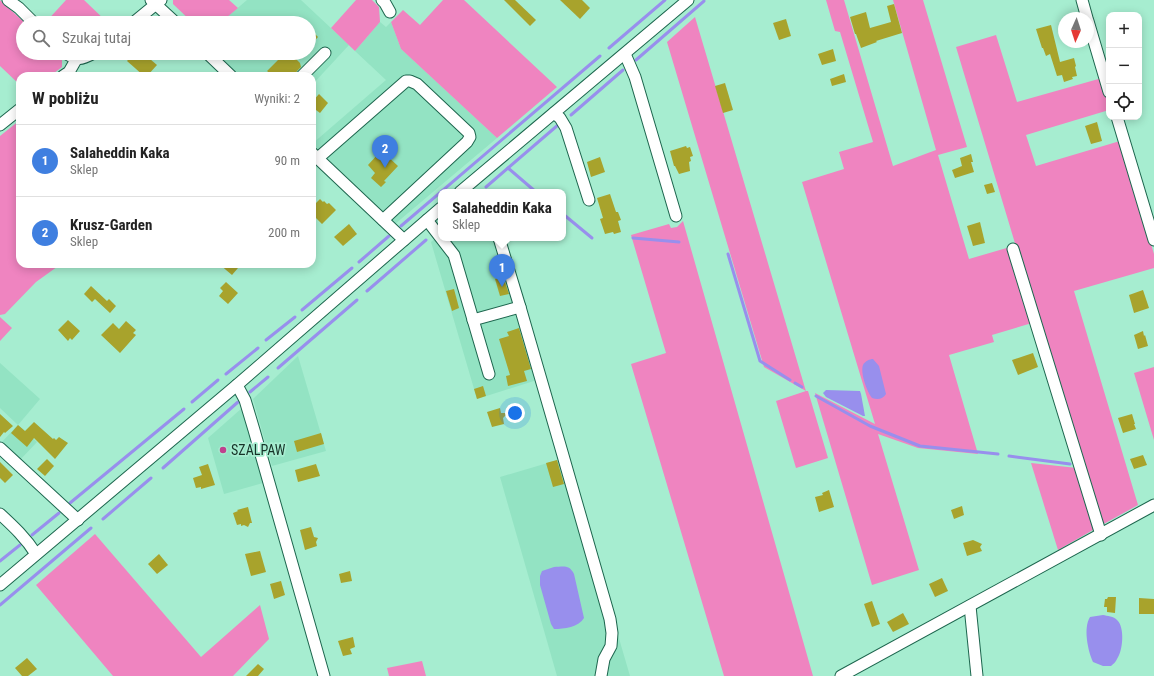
<!DOCTYPE html>
<html lang="pl">
<meta charset="utf-8">
<style>
body{margin:0;font-family:"Roboto Condensed",sans-serif;background:#f6f6f6;color:#222}
.controls{position:absolute;right:12px;top:12px;display:grid;overflow:hidden;border-radius:8px;box-shadow:0 2px 10px #0003}
.controls button{width:36px;height:36px;display:grid;place-items:center;padding:0;border:0;border-bottom:1px solid #e0e0e0;background:#fff;color:#222;font:20px sans-serif}
.compass{position:absolute;left:1058px;top:12px;width:36px;height:36px;border-radius:50%;background:#fff;box-shadow:0 2px 10px #0003;rotate:183deg}
.you{position:absolute;left:515px;top:413px;width:14px;height:14px;margin:-10px;border:3px solid #fff;border-radius:50%;background:#1a73e8;box-shadow:0 0 0 6px #1a73e833}
.badge{display:grid;place-items:center;width:26px;height:26px;border-radius:50%;background:#d93025;color:#fff;font-size:13px;font-weight:700}
.pin{position:absolute;translate:-50% -33px;filter:drop-shadow(0 1px 2px #0008)}
.pin::after{content:'';position:absolute;top:21px;width:14px;height:12px;background:inherit;clip-path:polygon(0 0,100% 0,50% 100%)}
.popup{position:absolute;left:438px;top:189px;width:128px;height:52px;box-sizing:border-box;display:grid;place-content:center;border-radius:8px;background:#fff;filter:drop-shadow(0 1px 3px #0005);font-size:13px;white-space:nowrap;color:#767676}
.popup b{font-size:15px;color:#222}
.popup::after{content:'';position:absolute;left:50%;top:100%;margin-left:-8px;border:8px solid transparent;border-top-color:#fff}
.list{margin:0;padding:0;list-style:none}
h2{display:flex;justify-content:space-between;align-items:center;height:52px;margin:0;padding:0 16px;font-size:17px}
h2 small{font-size:13px;font-weight:400;color:#767676}
.list li{display:grid;grid-template-columns:26px 1fr auto;gap:12px;align-items:center;box-sizing:border-box;height:72px;padding:0 16px;border-top:1px solid #e0e0e0}
.list b{display:block;font-size:15px;white-space:nowrap}
.list p{margin:0;font-size:13px;white-space:nowrap;color:#767676}
.list em{font-size:13px;font-style:normal;color:#767676}
.icon{flex:none;width:22px;height:22px;fill:none;stroke:currentColor;stroke-width:2;stroke-linecap:round;stroke-linejoin:round}
.map{position:relative;flex:none;width:1154px;height:676px;overflow:hidden}
.search{position:absolute;background:#fff;box-shadow:0 2px 10px #0003;left:16px;top:16px;width:300px;height:44px;display:flex;align-items:center;gap:10px;box-sizing:border-box;padding:0 14px;border-radius:22px;color:#767676;font-size:15px}
.panel{position:absolute;background:#fff;box-shadow:0 2px 10px #0003;left:16px;top:72px;width:300px;height:196px;border-radius:12px}
.map>svg:first-child{display:block}
.built{fill:#93e3c3}
.green{fill:#ef84c0}
.water{fill:#988fed}
.lines{fill:none;stroke-linecap:round;stroke-linejoin:round}
.stream{stroke:#988fed;stroke-width:3}
.building{fill:#a8a32c}
.minor-casing{stroke:#1d664e;stroke-width:13}
.minor{stroke:#fff;stroke-width:11}
.poi-dot{fill:#bf418e;stroke:#a6edd0;stroke-width:1.5}
.labels{text-anchor:middle;stroke-width:3.5;stroke-linejoin:round;paint-order:stroke}
.poi-label{font-size:14px;fill:#163328;stroke:#a6edd0;text-anchor:start}
</style>
<div class="map">
<svg width="1154" height="676" viewBox="0 0 1154 676">
<rect width="100%" height="100%" fill="#a6edd0"/>
<g class="built">
<path d="M247,0h54l48,45 -37,40v-9h-75l-25,-23h97v-30h-89z"/>
<path d="M380,22l6,5 5,-5 10,27 96,89 -102,86 -83,-77v-3l74,-64 -31,-29z"/>
<path d="M441,234v4h61l128,438h-73l-57,-199 61,-18 -24,-79 -60,19 -46,-157z"/>
<path d="M298,356l28,95 -54,15 -19,-67z"/>
<path d="M0,363l40,36 -22,26 19,17 -18,19 -19,-17 18,-19 -18,-17z"/>
<path d="M242,408l21,75 -39,11 -16,-56z"/>
</g>
<g class="green">
<path d="M0,0l25,23h-2v30h35l4,4v10l-12,9h-30v9l-20,-19z"/>
<path d="M66,0h18l24,23h-63z"/>
<path d="M173,0h56l9,8 -18,15h-27l-20,-19z"/>
<path d="M356,0h16l7,7 1,15 -25,29 -24,-23z"/>
<path d="M443,0h21l93,87 -60,51 -96,-89 -10,-27 12,-12 17,15z"/>
<path d="M826,0h18l49,166 43,-16 -43,-150h30l44,147 -29,8 31,104 41,-12 22,76 -40,12 2,7 -45,13 29,99 -60,-6 -40,-14 41,136 -47,15 -57,-192 60,31 -73,-242 42,-13 -5,-17 34,-10 -33,-110 -5,-1z"/>
<path d="M695,17l110,371 1,3h2l20,67 -32,10 -20,-67 30,-10 -42,-24 -97,-325z"/>
<path d="M996,35l21,67 85,-24 7,25v7l-83,25 10,31 84,-25 34,113v14l-80,23 64,214 -38,21 -144,-479z"/>
<path d="M20,120v144h41l-25,18 -31,32 -5,1v-179z"/>
<path d="M683,221l130,455h-89l-93,-312 35,-11 -35,-118 38,-11 2,4 6,-1z"/>
<path d="M0,317l12,11 -12,13z"/>
<path d="M1154,367v73l-20,-67z"/>
<path d="M1031,463l46,5 18,58 -2,4 -35,20z"/>
<path d="M95,534l106,123 59,-52 9,34 -36,37h-120l-77,-91z"/>
<path d="M422,661l4,15h-37l-2,-8z"/>
</g>
<g class="water">
<path d="M873,359l6,7 7,28c-3,5 -8,6 -14,4 -5,-6 -12,-25 -9,-33 2,-4 7,-6 10,-6z"/>
<path d="M826,390l34,1 1,3 4,22h-2l-37,-19 -3,-4z"/>
<path d="M554,567c9,0 15,-3 20,7l10,44c-5,9 -20,11 -30,11l-3,-5 -11,-39v-9l2,-5z"/>
<path d="M1103,615c4,1 11,1 14,5 8,7 6,31 0,39 -1,3 -4,5 -6,7h-8l-10,-4c-5,-11 -10,-34 -3,-45z"/>
</g>
<g class="lines">
<g class="stream">
<path d="M609,48l56,-48"/>
<path d="M636,60l68,-59"/>
<path d="M571,115l52,-45"/>
<path d="M508,168l28,24"/>
<path d="M486,187l72,-62"/>
<path d="M563,214l29,24"/>
<path d="M401,226l199,-170"/>
<path d="M633,238l46,4"/>
<path d="M728,254l32,107 30,19"/>
<path d="M359,262l30,-26"/>
<path d="M367,291l59,-51"/>
<path d="M302,310l50,-42"/>
<path d="M266,340l29,-23"/>
<path d="M278,368l79,-68"/>
<path d="M226,374l32,-26"/>
<path d="M795,383l7,4"/>
<path d="M250,392l18,-15"/>
<path d="M816,396l54,30 50,20 78,8"/>
<path d="M192,402l26,-22"/>
<path d="M1009,456l61,8"/>
<path d="M163,468l75,-66"/>
<path d="M70,503l114,-94"/>
<path d="M103,519l48,-41"/>
<path d="M32,535l27,-22"/>
<path d="M0,561l20,-16"/>
<path d="M0,605l91,-77"/>
</g>
</g>
<g class="building">
<path d="M504,0h11l21,20 -6,6z"/>
<path d="M560,0h22l8,8 -10,11z"/>
<path d="M894,4l8,29 -26,8 1,1 -16,6 -5,-14h-1l-5,-17 16,-5 4,16 21,-6 -4,-16z"/>
<path d="M786,19l5,17 -12,4 -6,-17z"/>
<path d="M1051,25l9,37 14,-4 2,8 -1,1 2,9 -5,1 1,2 -9,3 -2,-7 -5,1 -7,-22 -4,2 -3,-8h-1l-6,-19z"/>
<path d="M309,28l9,9 -9,10z"/>
<path d="M833,49l3,12 -14,4 -4,-11z"/>
<path d="M134,53h9l14,12 -10,11h-3l-17,-15z"/>
<path d="M282,53h21l-7,6 4,4 1,4 -4,4 -2,5h-22l-6,-5 11,-11 -1,-2z"/>
<path d="M844,74l2,8 -14,4 -2,-7z"/>
<path d="M725,83l8,27 -10,3 -8,-27z"/>
<path d="M319,94l9,9 -8,10 -8,-6v-5z"/>
<path d="M1097,122l5,19 -11,3 -6,-18z"/>
<path d="M686,146l1,2 3,-1 3,9 -3,1 1,4 -2,1 1,9 -11,3 -4,-8h-1l-4,-15z"/>
<path d="M379,153l4,4 2,-3 13,12 -14,15 2,1 -5,5 -10,-9 4,-5 -7,-8z"/>
<path d="M971,154l2,8h-2l3,10 -19,6 -3,-8 10,-4 -2,-8z"/>
<path d="M600,157l5,15 -14,5 -4,-15z"/>
<path d="M992,183l3,9 -8,2 -3,-9z"/>
<path d="M610,194l6,18h2l3,8 -3,1 3,11 -7,2 -1,-2 -8,2 -5,-15 3,-1 -6,-20z"/>
<path d="M320,199l3,3 1,-1 3,3 2,-1 7,7 -14,14 -10,-10v-7z"/>
<path d="M980,222l5,21 -12,3 -6,-20z"/>
<path d="M349,224l8,10 -14,12 -9,-9z"/>
<path d="M219,264h16l3,4 -6,7z"/>
<path d="M503,276l6,18 -9,2 -5,-17z"/>
<path d="M226,282l12,11 -10,11 -9,-8 4,-5 -3,-3z"/>
<path d="M91,286l16,15 2,-2 7,7 -6,7 -15,-14 -3,3 -8,-8z"/>
<path d="M454,289l5,19 -7,3 -6,-20z"/>
<path d="M1143,290l6,18 -15,5 -5,-18z"/>
<path d="M68,320l12,11 -8,9 -2,-2 -2,3 -10,-11z"/>
<path d="M126,321l10,9 -3,3 3,2 -16,18 -19,-18 12,-12 6,6z"/>
<path d="M519,328l12,41 -7,2 3,10 -19,5 -2,-10 4,-1 -11,-36 10,-3 -2,-4z"/>
<path d="M1143,331l1,5 1,-1 3,11 -10,3 -4,-14z"/>
<path d="M1033,353l5,14 -20,8 -6,-15z"/>
<path d="M483,386l3,10 -9,3 -3,-10z"/>
<path d="M500,408l1,5h7l-5,5 1,6 -12,3 -5,-15z"/>
<path d="M0,414l13,12 -8,7 -1,-1 -4,5z"/>
<path d="M1132,414l3,10h-1l2,5 -13,4 -5,-15z"/>
<path d="M34,422l19,17 1,-1 2,2 3,-3 9,6 -13,16 -21,-21 -7,9 -16,-14 7,-8 7,6z"/>
<path d="M321,433l3,11 -27,8 -3,-11z"/>
<path d="M1143,455l4,10 -13,4 -4,-10z"/>
<path d="M47,459l7,7 -9,10 -8,-7z"/>
<path d="M557,460l7,24 -11,3 -7,-24z"/>
<path d="M0,462l13,13 -8,8 -5,-5z"/>
<path d="M208,464l7,21 -14,4v-2l-5,1 -3,-10 9,-3 -3,-8z"/>
<path d="M316,464l4,12 -22,6 -3,-12z"/>
<path d="M829,490l5,17 -15,5 -4,-15 8,-2 -1,-2z"/>
<path d="M962,506l2,9 -10,4 -3,-9z"/>
<path d="M248,507l4,16h-2l-2,4 -4,-2 -3,1v-2l-4,1 -4,-12 5,-2 -1,-1z"/>
<path d="M311,527l3,10 4,1 -2,4 1,4 -12,4 -5,-20z"/>
<path d="M973,540l9,4 -2,3 2,4 -15,5 -4,-13z"/>
<path d="M260,551l6,21 -15,4 -6,-22z"/>
<path d="M159,554l9,11 -11,9 -9,-10z"/>
<path d="M350,571l2,10 -11,2 -2,-9z"/>
<path d="M942,578l6,13 -13,6 -6,-13z"/>
<path d="M281,581l4,14 -11,4 -4,-15z"/>
<path d="M1108,597h8l-1,16 -8,-1v-5h-3l1,-8h2z"/>
<path d="M1139,598l15,1v15h-15z"/>
<path d="M872,601l8,23 -8,3 -8,-23z"/>
<path d="M903,613l6,11 -16,8 -6,-10z"/>
<path d="M353,637l2,10 -5,2 2,5 -9,2 -5,-15z"/>
<path d="M27,658l10,11 -9,7h-6l-7,-8z"/>
<path d="M258,664l6,5 -6,7h-12z"/>
</g>
<g class="lines">
<g class="minor-casing">
<g id="minor">
<path d="M8,0l11,8 15,15"/>
<path d="M151,0l25,23"/>
<path d="M382,0l3,3 5,9"/>
<path d="M1082,0l5,18"/>
<path d="M1088,21l21,71"/>
<path d="M133,23l28,-23"/>
<path d="M65,53c13,8 16,7 29,0"/>
<path d="M207,53l24,23"/>
<path d="M625,54l10,23 41,139"/>
<path d="M63,76l6,-4 8,-14"/>
<path d="M302,76l23,-23"/>
<path d="M554,113l6,5 6,10 23,72"/>
<path d="M1117,117l37,123"/>
<path d="M0,125l20,-16"/>
<path d="M312,153l92,87"/>
<path d="M318,158l88,-77h4l7,3 52,49 1,4 -3,5 -84,78"/>
<path d="M460,192l228,-192"/>
<path d="M427,220l27,35 35,119"/>
<path d="M499,238l21,69"/>
<path d="M1013,249l88,286"/>
<path d="M473,320l47,-13 40,138 50,174 2,14 -1,13 -7,13 -3,17"/>
<path d="M237,385l8,15 9,30 70,246"/>
<path d="M0,448l78,72"/>
<path d="M0,514c13,12 26,24 36,40"/>
<path d="M0,585l237,-200 167,-145 37,-32"/>
<path d="M970,606l7,70"/>
<path d="M841,676l313,-171"/>
</g>
</g>
<use href="#minor" class="minor"/>
</g>
<circle class="poi-dot" cx="223" cy="450" r="4"/>
<g class="labels">
<g class="poi-label">
<text x="231" y="455">SZALPAW</text>
</g>
</g>
</svg>
<div class="controls">
<button>+</button>
<button>−</button>
<button><svg class="icon" aria-label="locate" viewBox="0 0 24 24"><circle cx="12" cy="12" r="6"/><path d="M12 2v4M12 18v4M2 12h4M18 12h4"/></svg></button>
</div>
<svg class="compass" viewBox="-18 -18 36 36"><path d="M0-13l5 13h-10z" fill="#e53935"/><path d="M0 13l5-13h-10z" fill="#767676"/></svg>
<div class="you"></div>
<div class="pin badge" style="left:502px;top:287px;background:#3f7fe0">1</div>
<div class="popup"><b>Salaheddin Kaka</b>Sklep</div>
<div class="pin badge" style="left:385px;top:168px;background:#3f7fe0">2</div>
<div class="search"><svg class="icon" aria-label="search" viewBox="0 0 24 24"><circle cx="10" cy="10" r="6"/><path d="M15 15l6 6"/></svg>Szukaj tutaj</div>
<section class="panel">
<h2>W pobliżu<small>Wyniki: 2</small></h2>
<ul class="list">
<li><span class="badge" style="background:#3f7fe0">1</span><div><b>Salaheddin Kaka</b><p>Sklep</p></div><em>90 m</em></li>
<li><span class="badge" style="background:#3f7fe0">2</span><div><b>Krusz-Garden</b><p>Sklep</p></div><em>200 m</em></li>
</ul>
</section>
</div>
